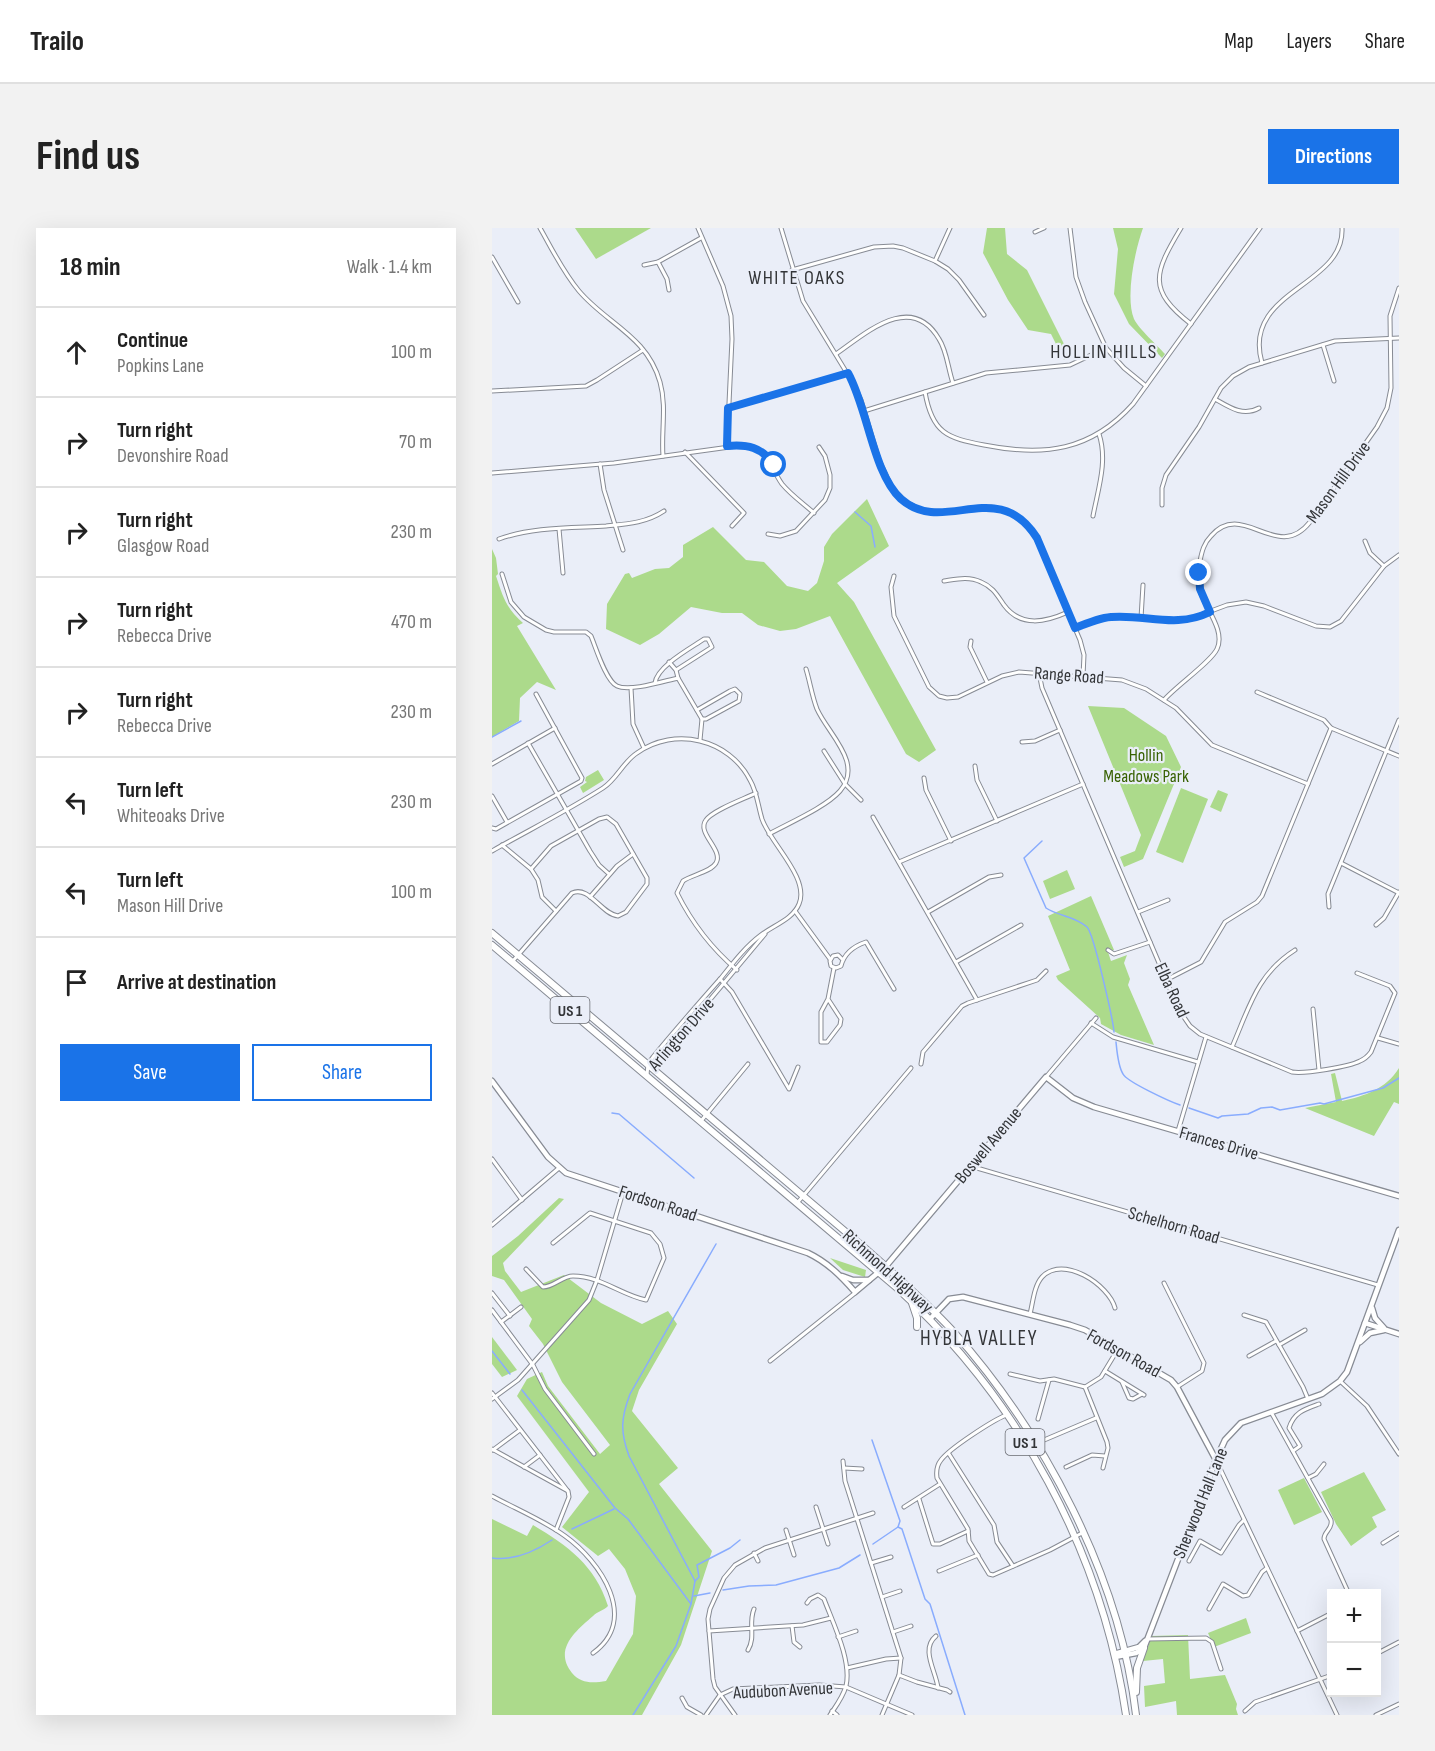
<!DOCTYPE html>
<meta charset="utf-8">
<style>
body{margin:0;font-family:"Sofia Sans Condensed",sans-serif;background:#f2f2f2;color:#222}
.controls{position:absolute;right:18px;bottom:18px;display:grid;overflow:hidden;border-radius:0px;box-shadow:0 6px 24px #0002}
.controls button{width:54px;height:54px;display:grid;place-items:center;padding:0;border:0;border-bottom:2px solid #e0e0e0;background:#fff;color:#222;font:30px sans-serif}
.stop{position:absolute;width:18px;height:18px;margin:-14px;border:4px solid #1a73e8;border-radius:50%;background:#fff}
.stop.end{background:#1a73e8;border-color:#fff;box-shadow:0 2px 6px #0008}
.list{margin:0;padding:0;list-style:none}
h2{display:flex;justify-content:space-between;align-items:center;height:78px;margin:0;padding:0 24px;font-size:26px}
h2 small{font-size:20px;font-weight:400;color:#767676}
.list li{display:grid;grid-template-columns:39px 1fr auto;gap:18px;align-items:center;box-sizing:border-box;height:90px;padding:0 24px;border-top:2px solid #e0e0e0}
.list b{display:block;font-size:22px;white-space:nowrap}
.list p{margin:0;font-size:20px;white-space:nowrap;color:#767676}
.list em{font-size:20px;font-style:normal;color:#767676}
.actions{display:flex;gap:12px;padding:18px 24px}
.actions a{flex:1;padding:14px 0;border:2px solid #1a73e8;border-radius:0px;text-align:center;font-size:21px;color:#1a73e8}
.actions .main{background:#1a73e8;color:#fff}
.icon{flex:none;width:33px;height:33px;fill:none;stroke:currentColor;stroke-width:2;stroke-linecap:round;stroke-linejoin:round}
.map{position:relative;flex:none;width:907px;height:1487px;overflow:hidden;border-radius:0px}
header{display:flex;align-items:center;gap:36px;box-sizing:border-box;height:84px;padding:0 30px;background:#fff;border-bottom:2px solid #e0e0e0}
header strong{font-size:28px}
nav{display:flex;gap:33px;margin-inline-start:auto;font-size:21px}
.intro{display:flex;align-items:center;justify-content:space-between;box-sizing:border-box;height:144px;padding:0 36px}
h1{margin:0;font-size:42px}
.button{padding:15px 27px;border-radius:0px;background:#1a73e8;color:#fff;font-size:21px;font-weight:700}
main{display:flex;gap:36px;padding:0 36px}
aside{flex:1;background:#fff;border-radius:0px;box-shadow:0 6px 24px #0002}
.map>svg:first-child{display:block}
.green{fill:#acda8b}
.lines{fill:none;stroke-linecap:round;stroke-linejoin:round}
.stream{stroke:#89acfe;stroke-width:1.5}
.street-casing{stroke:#878b94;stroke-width:5}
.secondary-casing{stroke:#878b94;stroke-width:7}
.highway-casing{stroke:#878b94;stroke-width:8}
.street{stroke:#fff;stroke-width:3}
.secondary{stroke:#fff;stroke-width:4.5}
.highway{stroke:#fff;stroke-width:6}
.route{stroke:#1a73e8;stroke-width:8}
.labels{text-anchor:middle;stroke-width:4.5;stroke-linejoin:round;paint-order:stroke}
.shield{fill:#eaeef8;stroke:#6a6c72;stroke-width:1.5}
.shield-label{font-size:16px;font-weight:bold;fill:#333538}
.street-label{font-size:18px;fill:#333538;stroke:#eaeef8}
.park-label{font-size:18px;fill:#386203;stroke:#eaeef8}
.neighbourhood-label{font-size:20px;letter-spacing:1.5px;fill:#333538;stroke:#eaeef8}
.quarter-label{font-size:21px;letter-spacing:1.5px;fill:#333538;stroke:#eaeef8}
</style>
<header>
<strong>Trailo</strong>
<nav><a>Map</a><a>Layers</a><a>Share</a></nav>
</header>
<div class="intro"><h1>Find us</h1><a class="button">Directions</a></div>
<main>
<aside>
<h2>18 min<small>Walk · 1.4 km</small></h2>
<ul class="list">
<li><svg class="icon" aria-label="ahead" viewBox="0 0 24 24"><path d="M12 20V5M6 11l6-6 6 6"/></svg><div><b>Continue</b><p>Popkins Lane</p></div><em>100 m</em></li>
<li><svg class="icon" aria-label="right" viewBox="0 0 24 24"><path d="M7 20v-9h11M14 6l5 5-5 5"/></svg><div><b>Turn right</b><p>Devonshire Road</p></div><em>70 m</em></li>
<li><svg class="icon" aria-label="right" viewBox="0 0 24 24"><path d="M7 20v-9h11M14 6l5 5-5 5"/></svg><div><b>Turn right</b><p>Glasgow Road</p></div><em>230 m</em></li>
<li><svg class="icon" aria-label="right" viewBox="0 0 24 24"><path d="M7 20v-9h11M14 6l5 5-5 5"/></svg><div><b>Turn right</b><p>Rebecca Drive</p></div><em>470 m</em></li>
<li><svg class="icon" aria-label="right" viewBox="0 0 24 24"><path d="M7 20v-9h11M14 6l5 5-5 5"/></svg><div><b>Turn right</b><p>Rebecca Drive</p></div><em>230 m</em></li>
<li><svg class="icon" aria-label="left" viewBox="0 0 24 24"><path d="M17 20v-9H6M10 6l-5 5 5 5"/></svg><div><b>Turn left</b><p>Whiteoaks Drive</p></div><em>230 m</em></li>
<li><svg class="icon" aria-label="left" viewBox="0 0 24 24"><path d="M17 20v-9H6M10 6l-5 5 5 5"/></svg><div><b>Turn left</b><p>Mason Hill Drive</p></div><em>100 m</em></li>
<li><svg class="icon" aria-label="arrive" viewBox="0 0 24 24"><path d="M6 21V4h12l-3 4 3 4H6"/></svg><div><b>Arrive at destination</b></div></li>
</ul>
<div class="actions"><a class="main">Save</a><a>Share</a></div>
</aside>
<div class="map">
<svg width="907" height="1487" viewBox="0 0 907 1487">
<rect width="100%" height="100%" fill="#eaeef8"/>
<g class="green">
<path d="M83,0h76l-55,31z"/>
<path d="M495,0h18l2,26 20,16 37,74 4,16h-4l-13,-26 -23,-4 -20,-30 -25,-47z"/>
<path d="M621,0h30c-8,22 -18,69 -9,91 5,10 23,26 31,35l-3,4 -33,-34 -15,-30 4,-45z"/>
<path d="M375,271l22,47 -52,37 17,19 82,148 -17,12 -13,-8 -76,-138 -34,13 -16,2 -22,-6 -16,-12h-20l-31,-6 -32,27 -19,11 -34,-16 1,-25 18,-30 4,-1 3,5 23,-9 14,-1 14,-11v-12l30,-18 33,33 18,2 23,24 21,5 9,-8 7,-22v-14l8,-13z"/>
<path d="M0,321l4,9 2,16 -2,2c7,21 10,32 27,47l-6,3 39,64 -19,-8 -17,16 -1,23 -27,16z"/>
<path d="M596,478l36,2 42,28 15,31 -38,92 -19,8 -4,-10 15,-6 6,-16z"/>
<path d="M106,542l6,10 -21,13 -3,-6 7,-5 -2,-1 1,-4z"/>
<path d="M689,560l27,11 -25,64 -27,-11z"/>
<path d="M726,562l10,4 -7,18 -11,-5z"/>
<path d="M575,642l8,19 -25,10 -7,-18z"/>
<path d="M599,668l23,54 -6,2 3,9 16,-6 -3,8 6,16 -2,6 26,60 -33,-10 -20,-11 -1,-6 -42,-38 -2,-4 14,-6 -22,-54z"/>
<path d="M907,840v36l-5,-2 -20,34 -69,-28 31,-6 -5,-28 4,-1 7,28c23,-5 44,-12 57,-33z"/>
<path d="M67,970l5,1 -61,64 2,8 16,21 43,-17 37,28 41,21 26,-13 9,13 -38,66 -7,21 46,57 -19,16 53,67 -31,94 -39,70h-150v-196l35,17 6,-11c35,21 62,40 75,81 -5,5 -10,5 -15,10 -17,15 -40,33 -21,57 9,11 21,10 34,8l27,-47 3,-38 -11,-27 -16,-20 -11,7 -36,-29 27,-35 -72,-96 10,-17 15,-7 6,14 52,68 10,-9 -48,-63 -19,-38 -14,-18 3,-7 -28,-39 -12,-4v-20l26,-20z"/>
<path d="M338,1030l36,12 -1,7 -22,-7z"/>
<path d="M0,1109l25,33 -15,7 -10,-13z"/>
<path d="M872,1244l22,38 -14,7 5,10 -26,19 -15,-22 -15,-32z"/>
<path d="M812,1250l18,34 -28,13 -16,-35z"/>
<path d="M754,1390l5,15 -37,14 -6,-14z"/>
<path d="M696,1407l2,44 35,-4 12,29 -1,5 2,6h-61l-1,-14 -31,6 -1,-21 21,-3 -2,-24 -20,2 9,-25z"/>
</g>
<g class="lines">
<g class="stream">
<path d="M363,284l16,14 4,21"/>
<path d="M0,509l29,-16"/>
<path d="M550,613l-18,17 22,50c12,8 29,8 41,19 7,7 26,93 27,105"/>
<path d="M624,814c1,10 2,24 7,32 4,8 48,28 57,31"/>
<path d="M697,880l29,10 4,-2 26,-2 13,-6 11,-1 8,3 40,-7 4,1 59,-16 16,-10"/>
<path d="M120,885l7,1 75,64"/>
<path d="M0,1123l18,23"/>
<path d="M30,1162l93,118 13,11 63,85"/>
<path d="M380,1212l28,81 -2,6 -25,17"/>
<path d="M406,1299l4,2 23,70 5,5 35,111"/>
<path d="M80,1301l42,-20"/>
<path d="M0,1330c22,3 42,-6 60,-18"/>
<path d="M203,1353l-66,-125c-9,-25 -8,-38 1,-62l86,-150"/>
<path d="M231,1362l26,-4 27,-1 63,-17 21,-13"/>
<path d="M202,1368l16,-3"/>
<path d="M141,1487l43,-69 15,-42 4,-23 4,-4 -2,-12 33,-17 10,-8"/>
</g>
<g class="street-casing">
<g id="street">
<path d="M48,0c12,21 23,44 39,63 28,33 68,45 81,91 7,25 1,49 3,74"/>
<path d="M206,0l25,58 8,30 1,23 -5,107"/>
<path d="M289,0l22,73 50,82 8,17 18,60 13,28 14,14 15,8 20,2 50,-5 14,3 18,11 14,18 43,101 4,15 -1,21"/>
<path d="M578,0l6,49 9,25 21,46 18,20 22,18"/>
<path d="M689,0c-27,45 -34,62 10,96"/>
<path d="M543,4l9,-4"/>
<path d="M0,29l26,45"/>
<path d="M443,33l15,-33"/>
<path d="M166,34l9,17 2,11"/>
<path d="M152,37l14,-3 43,-24"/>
<path d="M300,42l82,-23 19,-1 10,2 32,13 13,8 11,11 25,35"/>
<path d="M831,117l11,36"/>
<path d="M344,126c29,-20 75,-63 103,-15 8,12 9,30 14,44"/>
<path d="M770,135c-21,-73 83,-76 80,-135"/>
<path d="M0,163l94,-5 11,-6 46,-30"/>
<path d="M433,164c7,41 22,46 59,53 60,12 107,6 149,-41l127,-176"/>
<path d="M723,171c14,8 28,18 44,9"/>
<path d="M237,180l119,-35"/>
<path d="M372,183l122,-38 84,-8 36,-17"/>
<path d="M193,224l59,61 -12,13"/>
<path d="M108,236l4,26 19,60"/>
<path d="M0,245l122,-10 130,-18c30,5 24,20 38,39 9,11 22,20 32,29"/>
<path d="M670,277v-17l4,-13 33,-48 22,-39 12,-12 16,-9 86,-26 64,-3"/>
<path d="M601,288c5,-27 15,-55 6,-82"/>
<path d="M67,301l4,44"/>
<path d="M276,306l12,2 16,-5 29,-31 5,-12v-13l-5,-19 -6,-9"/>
<path d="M7,311c33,-12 72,-11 107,-13 21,-2 40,-3 58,-15"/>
<path d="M873,313l5,12 14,13"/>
<path d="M10,346l9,28 13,15 22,13 8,2h32l5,4c5,12 15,45 26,50 13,6 47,-5 61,-8l24,41 -2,21"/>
<path d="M402,348l-3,11 3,29 35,71 10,9 8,2 11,-1 44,-21 17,-4 103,8 24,9 30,19 36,37 96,39"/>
<path d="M452,353c13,-2 25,-5 37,1 12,5 16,13 23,23 17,23 42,17 64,7"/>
<path d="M649,390l2,-33"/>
<path d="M583,400l17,-7 20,-4 75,3 40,-15 19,-3 18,4 52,20 14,1 11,-6 43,-55 15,-11"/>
<path d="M479,413l-1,6 17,35"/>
<path d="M177,434l7,8 2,8"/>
<path d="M547,445l3,15 137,322 11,16 10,8 92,38c13,2 56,-5 68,-11 5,-2 8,-5 11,-9l24,-59 -5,-7 -33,-13"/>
<path d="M163,455c2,-17 36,-35 49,-44h4l4,8 -36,23"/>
<path d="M139,460l2,36 11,24"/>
<path d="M765,464l67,28 7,8 68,28"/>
<path d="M672,472c12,-14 47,-38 53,-51 9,-19 -13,-42 -18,-61 -2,-9 0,-18 1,-27 2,-10 4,-18 11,-25 32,-37 66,28 99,-14l67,-95 10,-19 4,-20 -1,-72 9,-28"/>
<path d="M205,482l33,-19 5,-2 5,5 -1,7 -33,18h-4"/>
<path d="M530,514l13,-1 25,-11"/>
<path d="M36,515l62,108 9,14 10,9"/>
<path d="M332,523l21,33 16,16"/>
<path d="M0,536l63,-36"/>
<path d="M483,538l2,14 20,41"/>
<path d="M432,550l2,12 25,51"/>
<path d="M0,568l15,26"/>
<path d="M381,589l104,183"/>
<path d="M0,600l4,1 85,-48 1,-3 -46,-84"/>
<path d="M277,606c20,-11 57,-27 71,-43 24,-28 -12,-57 -23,-82 -5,-13 -7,-27 -11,-40"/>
<path d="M10,617l29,24 7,11 4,17 14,14"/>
<path d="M0,623c37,-21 75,-40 111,-63 14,-9 20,-26 34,-35 38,-27 92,-14 113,27 7,12 8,26 12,39 8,24 48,59 37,85 -6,15 -25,21 -38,31 -16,12 -28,28 -40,43 -23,26 -46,52 -68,79l-5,7 -1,11"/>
<path d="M407,634l184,-78"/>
<path d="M849,635l58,30"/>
<path d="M98,669l27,-31 16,-12"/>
<path d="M837,679l-1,-13 71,-174"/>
<path d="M303,683l35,48"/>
<path d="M436,684l61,-35 12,-2"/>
<path d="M646,684l30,-12"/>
<path d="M884,697l8,-7 15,-26"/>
<path d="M616,722l6,4 36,-12"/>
<path d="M350,731l-4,-4 -5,1 -3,5 1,5 5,2 5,-2c3,-12 13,-20 25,-24l28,47"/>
<path d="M20,734l60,-69c17,-8 29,21 46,23l8,-4 21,-28v-6l-31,-54 -9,-7 -8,2 -48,27 -20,23"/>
<path d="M464,734l65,-37"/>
<path d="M245,742c-26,-22 -45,-47 -60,-77l6,-12c8,-6 28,-9 33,-18 8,-13 -20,-30 -10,-43 7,-10 38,-21 50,-27"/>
<path d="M228,751l12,13 57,97 9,-22"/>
<path d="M674,752l35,-18 24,-40 32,-20 5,-6 69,-168"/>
<path d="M336,771l13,20 -1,6 -13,17h-6v-30l7,-13 6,-31"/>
<path d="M821,781l6,61"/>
<path d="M599,795l22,14 85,25"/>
<path d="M886,810l21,6"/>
<path d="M740,819c17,-39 25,-73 63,-97"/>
<path d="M429,836l2,-12 39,-46 6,-3 69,-23 9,-9"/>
<path d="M160,841l113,-135"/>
<path d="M554,849l50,-59"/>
<path d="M209,893l47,-57"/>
<path d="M686,903l28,-94"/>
<path d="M0,931l30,41"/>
<path d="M478,938l408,119"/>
<path d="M306,974l113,-134"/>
<path d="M0,997l67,-57"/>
<path d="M34,1041l17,18c11,0 19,-11 30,-11 28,0 48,19 73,24l18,-42 -4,-14 -9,-11 -61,-20 -37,30"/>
<path d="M672,1055l40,80 -2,8 -25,16"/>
<path d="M0,1065l18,23"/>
<path d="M0,1082l9,12 20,-15"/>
<path d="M538,1086c3,-12 4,-28 12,-37 21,-23 67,8 73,31"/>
<path d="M752,1087l22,7 37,65 5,12"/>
<path d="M9,1094l32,43 12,24 49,65"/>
<path d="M787,1117l26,-15"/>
<path d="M757,1128l27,-15"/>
<path d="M278,1133l85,-68"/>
<path d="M613,1143l39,24"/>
<path d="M518,1146l30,7 14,-2 31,8 16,-10 17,-28"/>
<path d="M848,1153l27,25 32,48"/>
<path d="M630,1154l7,16 4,1 9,-5"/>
<path d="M593,1159l22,55 1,6 -5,20"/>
<path d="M0,1165l75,97"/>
<path d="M0,1171l26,-19 71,-80 8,-20 26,-88"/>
<path d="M779,1184l60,108c2,9 -7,11 -7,19l25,55"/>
<path d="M514,1187c-14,6 -56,33 -65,45 -4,5 -5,11 -4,18l31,51 1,12 20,33 4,1 57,-25 32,-17"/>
<path d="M546,1191l11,-39"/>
<path d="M545,1215l59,-25"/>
<path d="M0,1221l76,42 1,6 -13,33"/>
<path d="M1,1222l27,-20"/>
<path d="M801,1223l7,-5 -11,-18c5,-16 16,-19 30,-24"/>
<path d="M457,1226l45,71 3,17 16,24"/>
<path d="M724,1232l121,255"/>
<path d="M351,1233l2,20 56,177 -2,17 -17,40"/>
<path d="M32,1239l16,-12"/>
<path d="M574,1239l26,-12 13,1"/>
<path d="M352,1240l18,1"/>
<path d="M816,1250l8,-4 8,-10"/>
<path d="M0,1268c24,13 51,24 73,40 35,25 75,83 28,117"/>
<path d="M427,1271l14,45h7l28,-13"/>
<path d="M324,1279l12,37"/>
<path d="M412,1279l36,-23"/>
<path d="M294,1302l8,25"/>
<path d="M891,1315l16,-10"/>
<path d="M262,1325l4,8"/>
<path d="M697,1333l11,-20 21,12 18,-28 5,-5"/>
<path d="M379,1335l20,-6"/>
<path d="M447,1343l39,-16"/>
<path d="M390,1369l18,-6"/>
<path d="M315,1375l3,-4 8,-4 6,4c9,24 28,62 22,87 -3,11 -10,20 -16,29"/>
<path d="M717,1381l14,-25 20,12 5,-1 14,-23 5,-4"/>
<path d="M300,1398l2,16 6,5"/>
<path d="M217,1403l94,-6 28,-7"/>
<path d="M805,1403l35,-18"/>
<path d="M401,1404l18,-6"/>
<path d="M444,1408c-16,13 0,35 2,52"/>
<path d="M346,1409l18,-6"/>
<path d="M655,1411l59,-1 6,4 9,27"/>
<path d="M256,1422c8,-13 0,-27 6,-41"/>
<path d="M884,1426l23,-12"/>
<path d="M355,1440l39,-9 15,-1"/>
<path d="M407,1447l18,7 30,8 3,2"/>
<path d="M190,1470l5,9 14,8"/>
<path d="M340,1483l5,4"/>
<path d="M753,1483l10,-9 77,-27"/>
<path d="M214,1487l14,-20 13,-6 86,-4 27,2 66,28"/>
<path d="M243,1487l-20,-28 -2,-8 -5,-60 2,-10 14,-31 11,-13 30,-17 108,-35"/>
<path d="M884,1487l23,-11"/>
</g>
</g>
<g class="secondary-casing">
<g id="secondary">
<path d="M0,853l56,76 18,16 242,80c19,9 33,23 47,39l31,-26 160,-189 27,21 21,9 305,89"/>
<path d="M350,1048l11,4h16"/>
<path d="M880,1080l3,10 9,10"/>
<path d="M438,1091l19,-20 14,-2 107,28 15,5 86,50 6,7 39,73"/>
<path d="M873,1095l34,11"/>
<path d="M868,1114l10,-9 14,-3"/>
<path d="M622,1426l25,-7 6,-6"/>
<path d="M623,1429l21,-4 8,-5 72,-188 9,-20 16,-17 81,-29 18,-13 7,-9 52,-142"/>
</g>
</g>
<g class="highway-casing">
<g id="highway">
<path d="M0,705l374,316c29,26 59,52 86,81 92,103 168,246 184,385"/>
<path d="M0,717l405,343c122,111 205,264 229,427"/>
<path d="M420,1075l5,15v9"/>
<path d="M644,1464l1,-24 7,-20"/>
</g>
</g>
<use href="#street" class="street"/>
<use href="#secondary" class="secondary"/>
<use href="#highway" class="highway"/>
</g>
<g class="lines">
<path class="route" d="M282,237c-12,-18 -27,-21 -47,-19l1,-38 120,-35c20,36 25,100 53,126 43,38 96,-24 136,39l38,90c12,-5 24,-10 36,-11 36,-3 64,12 99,-5l-10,-23 -1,-16"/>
</g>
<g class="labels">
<g class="shield">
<rect x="58.5" y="769" width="39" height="26" rx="4.5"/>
<rect x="513.5" y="1201" width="39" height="26" rx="4.5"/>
</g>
<g class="shield-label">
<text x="78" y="788">US 1</text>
<text x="533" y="1220">US 1</text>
</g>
<g class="street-label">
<text transform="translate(846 254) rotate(-54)" y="6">Mason Hill Drive</text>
<text transform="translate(577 447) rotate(4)" y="6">Range Road</text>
<text transform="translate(680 762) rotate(65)" y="6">Elba Road</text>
<text transform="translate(189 806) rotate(-49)" y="6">Arlington Drive</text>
<text transform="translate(727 915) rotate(16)" y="6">Frances Drive</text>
<text transform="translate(496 917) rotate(-50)" y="6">Boswell Avenue</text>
<text transform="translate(166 975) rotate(18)" y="6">Fordson Road</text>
<text transform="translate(682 997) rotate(16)" y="6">Schelhorn Road</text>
<text transform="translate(396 1043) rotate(42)" y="6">Richmond Highway</text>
<text transform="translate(632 1125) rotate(29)" y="6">Fordson Road</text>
<text transform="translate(708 1275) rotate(-68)" y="6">Sherwood Hall Lane</text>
<text transform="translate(291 1462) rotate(-3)" y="6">Audubon Avenue</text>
</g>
<g class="park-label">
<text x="654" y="533">Hollin<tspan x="654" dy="21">Meadows Park</tspan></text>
</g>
<g class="neighbourhood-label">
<text x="305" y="56">WHITE OAKS</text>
<text x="612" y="130">HOLLIN HILLS</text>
</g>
<g class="quarter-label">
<text x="487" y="1117">HYBLA VALLEY</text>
</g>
</g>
</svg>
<div class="controls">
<button>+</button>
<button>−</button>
</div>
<div class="stop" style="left:282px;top:237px"></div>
<div class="stop end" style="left:707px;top:345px"></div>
</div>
</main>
